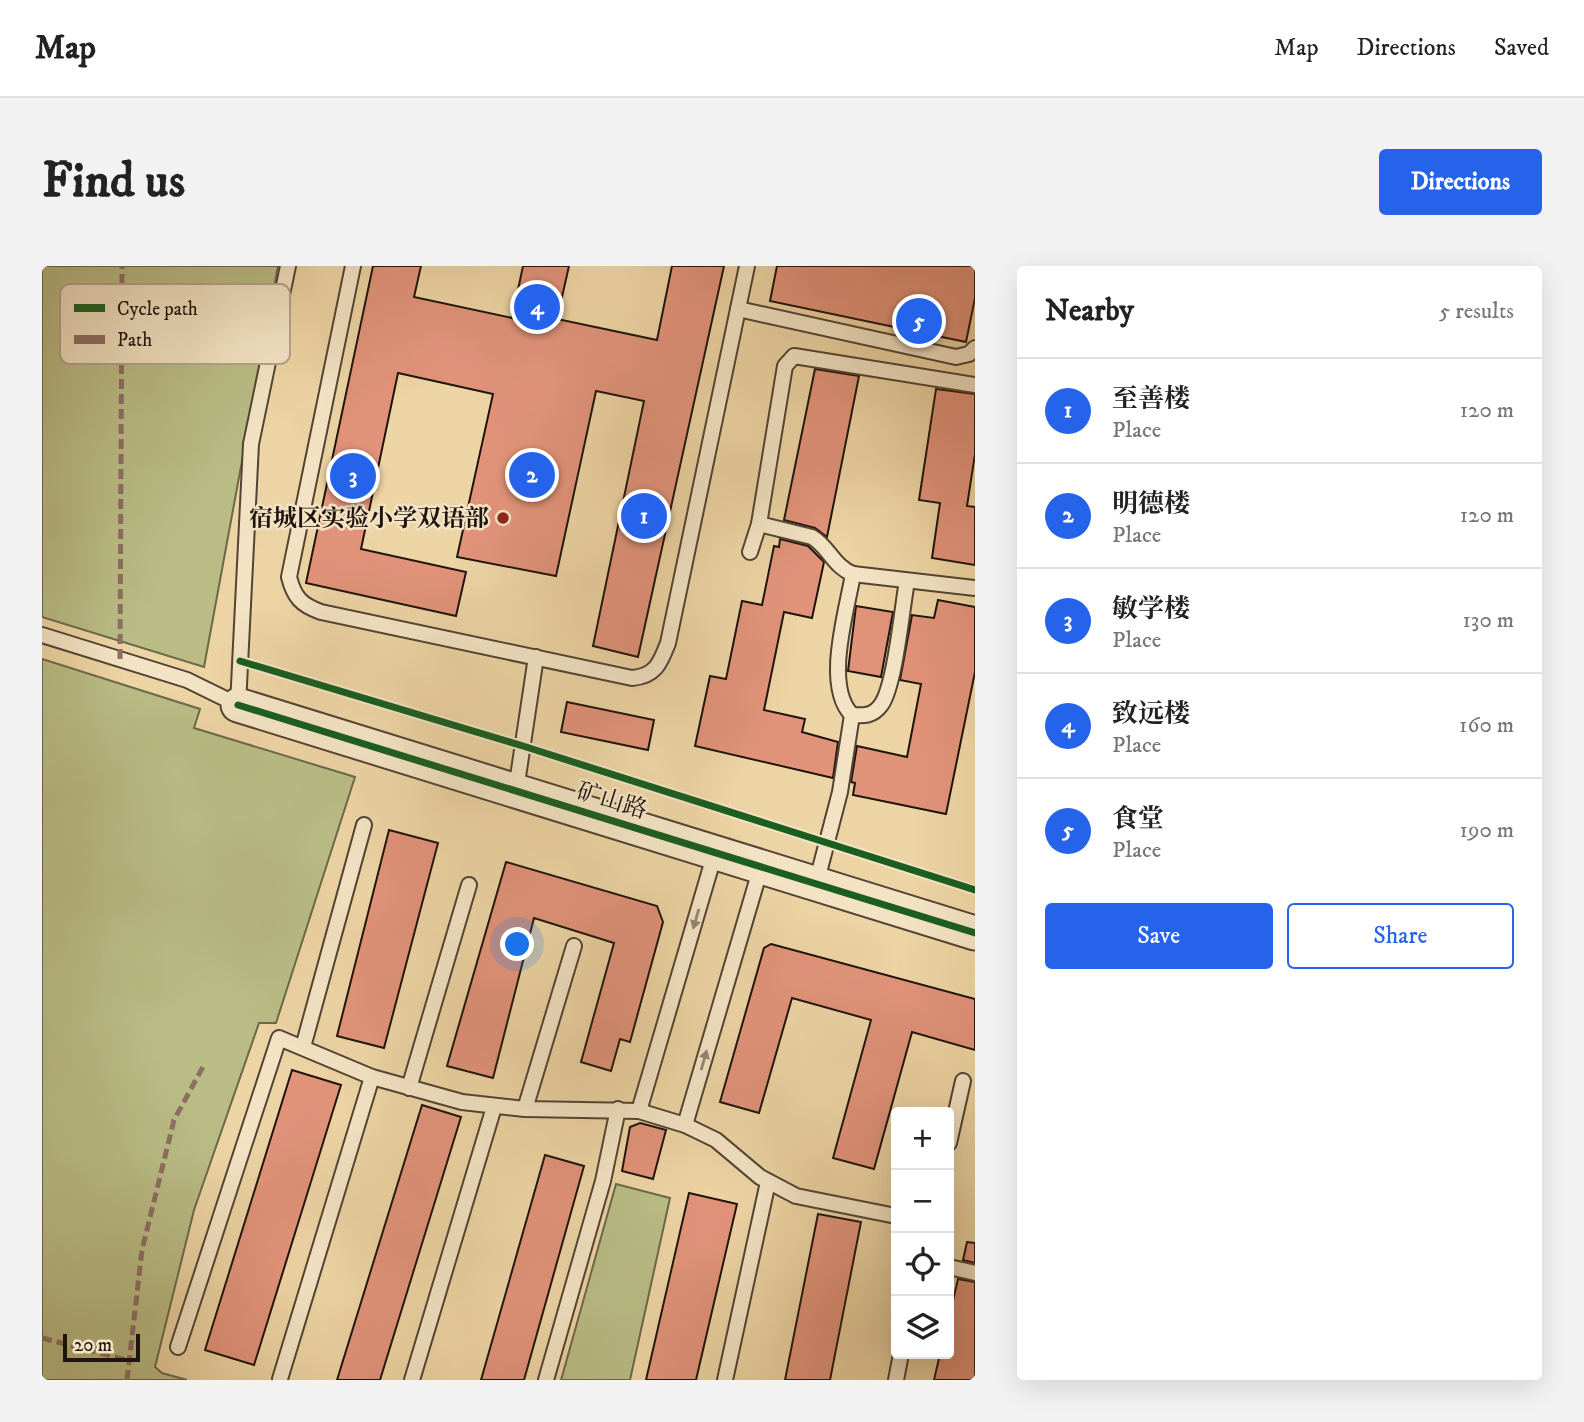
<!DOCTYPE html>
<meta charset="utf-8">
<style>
body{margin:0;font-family:"IM FELL DW Pica","Noto Serif SC",serif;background:#f2f2f2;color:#222}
.controls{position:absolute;right:21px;bottom:21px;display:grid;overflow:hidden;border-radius:7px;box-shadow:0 7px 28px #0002}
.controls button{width:63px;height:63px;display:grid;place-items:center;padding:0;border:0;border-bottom:2px solid #e0e0e0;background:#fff;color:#222;font:35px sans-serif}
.scale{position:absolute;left:21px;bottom:18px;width:77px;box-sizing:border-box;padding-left:7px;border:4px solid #1f140e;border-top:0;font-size:19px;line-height:24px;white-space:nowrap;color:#1f140e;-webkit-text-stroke:5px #f3e3c4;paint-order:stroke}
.you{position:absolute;left:476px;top:679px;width:24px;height:24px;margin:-18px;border:5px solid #fff;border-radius:50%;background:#1a73e8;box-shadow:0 0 0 10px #1a73e833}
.badge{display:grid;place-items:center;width:46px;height:46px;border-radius:50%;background:#2563eb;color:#fff;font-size:23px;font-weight:700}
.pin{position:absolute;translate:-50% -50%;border:4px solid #fff;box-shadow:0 2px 7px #0006}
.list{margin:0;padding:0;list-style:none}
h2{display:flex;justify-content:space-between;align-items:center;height:91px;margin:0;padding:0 28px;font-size:30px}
h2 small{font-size:23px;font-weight:400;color:#767676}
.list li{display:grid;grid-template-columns:46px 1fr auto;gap:21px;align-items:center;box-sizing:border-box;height:105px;padding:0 28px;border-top:2px solid #e0e0e0}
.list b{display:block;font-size:26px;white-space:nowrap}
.list p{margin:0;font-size:23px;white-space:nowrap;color:#767676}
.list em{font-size:23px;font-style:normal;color:#767676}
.actions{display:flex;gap:14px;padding:21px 28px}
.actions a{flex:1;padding:16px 0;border:2px solid #2563eb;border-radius:7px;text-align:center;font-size:24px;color:#2563eb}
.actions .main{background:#2563eb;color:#fff}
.icon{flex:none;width:38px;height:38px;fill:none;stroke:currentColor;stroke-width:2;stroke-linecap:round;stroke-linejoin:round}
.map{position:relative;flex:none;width:933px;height:1114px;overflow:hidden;border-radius:7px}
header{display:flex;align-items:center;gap:42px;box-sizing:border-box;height:98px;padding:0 35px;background:#fff;border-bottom:2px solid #e0e0e0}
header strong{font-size:33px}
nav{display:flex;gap:38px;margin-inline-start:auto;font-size:24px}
.intro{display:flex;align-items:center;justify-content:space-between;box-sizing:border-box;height:168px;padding:0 42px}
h1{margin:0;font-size:49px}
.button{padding:18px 32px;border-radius:7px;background:#2563eb;color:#fff;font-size:24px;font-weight:700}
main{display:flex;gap:42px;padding:0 42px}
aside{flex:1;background:#fff;border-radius:7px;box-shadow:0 7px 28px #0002}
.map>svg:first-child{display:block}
.green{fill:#b9bc85;stroke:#6c684a;stroke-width:2}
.building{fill:#e1937a;stroke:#1f140e;stroke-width:2}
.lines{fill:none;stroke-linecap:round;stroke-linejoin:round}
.service-casing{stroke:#524434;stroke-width:18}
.tertiary-casing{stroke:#524434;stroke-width:37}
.service{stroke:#f3e3c4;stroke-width:14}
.tertiary{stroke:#f3e3c4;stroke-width:33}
.quiet{stroke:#8d6e63;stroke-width:5;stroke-dasharray:10 5;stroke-linecap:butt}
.cycleway-casing{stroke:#f3e3c4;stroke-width:11}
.cycleway{stroke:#1b5e20;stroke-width:7}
.oneway{fill:#948672}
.poi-dot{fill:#8f2418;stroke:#f3e3c4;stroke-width:2.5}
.labels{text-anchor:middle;stroke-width:5;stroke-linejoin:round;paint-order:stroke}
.poi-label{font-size:24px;font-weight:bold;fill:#1f140e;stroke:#f3e3c4;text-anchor:end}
.street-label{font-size:24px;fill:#1f140e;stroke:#f3e3c4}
.key{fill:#f3e3c4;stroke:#b3a58d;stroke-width:2}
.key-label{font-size:19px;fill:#1f140e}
</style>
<header>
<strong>Map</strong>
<nav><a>Map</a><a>Directions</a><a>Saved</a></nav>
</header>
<div class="intro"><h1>Find us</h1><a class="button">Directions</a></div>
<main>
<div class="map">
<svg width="933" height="1114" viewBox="0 0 933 1114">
<rect width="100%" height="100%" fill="#edd4a4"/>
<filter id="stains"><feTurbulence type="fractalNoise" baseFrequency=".00286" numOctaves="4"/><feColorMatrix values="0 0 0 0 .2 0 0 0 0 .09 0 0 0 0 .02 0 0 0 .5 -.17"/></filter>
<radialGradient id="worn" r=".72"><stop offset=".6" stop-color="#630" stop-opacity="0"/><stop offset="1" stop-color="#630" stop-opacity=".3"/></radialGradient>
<g class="green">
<path d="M0,0h236l-74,401 -162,-50z"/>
<path d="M0,393l158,50 -6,19 161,49 -79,246h-17l-65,187 -39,157 7,6 25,7h-145z"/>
<path d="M574,918l54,14 -40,182h-69z"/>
</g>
<g class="building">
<path d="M331,0h48l-7,31 98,21 11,-52h46l-12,53 100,21 15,-74h52l-86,391 -45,-11 51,-245 -48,-10 -40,185 -99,-19 36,-163 -95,-21 -37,176 105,23 -10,44 -150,-33z"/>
<path d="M735,0h198v32l-9,44 -196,-41z"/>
<path d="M773,103l44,7 -32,161 -12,-9 -31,-8z"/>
<path d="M894,123l39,5v60l-8,52 8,1v58l-43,-7 8,-55 -21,-3z"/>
<path d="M738,273l28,7 16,16 -12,56 -28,-6 -20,98 41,9 -3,13 36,10 -5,36 -138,-32 15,-70 16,3 16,-78 20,4 12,-59 5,1z"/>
<path d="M896,334l37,7v65l-29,142 -93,-19 2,-12 -4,-1 6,-36 50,11 14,-73 -21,-4 12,-65 22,3z"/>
<path d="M814,340l37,6 -12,65 -33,-6z"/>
<path d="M525,436l87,18 -6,30 -87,-18z"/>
<path d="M347,564l49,13 -54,205 -47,-12z"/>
<path d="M464,596l151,44 6,16 -33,120 -10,-3 -9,32 -30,-9 33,-119 -80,-25 -41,160 -46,-12z"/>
<path d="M729,678l204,55v51l-63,-18 -38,137 -41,-11 38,-138 -79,-22 -33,115 -39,-11 44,-154z"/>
<path d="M250,804l49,15 -87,280 -49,-15z"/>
<path d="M380,839l39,12 -81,263h-43z"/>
<path d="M598,857l26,7 -13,49 -31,-8 8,-44z"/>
<path d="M503,889l39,11 -60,214h-43z"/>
<path d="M647,927l48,11 -41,176h-50z"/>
<path d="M776,948l43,8 -31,158h-45z"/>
<path d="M925,976l8,1v20l-12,-3z"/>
<path d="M916,1013l17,3v98h-41l6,-26h9v-36z"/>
</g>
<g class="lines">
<g class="service-casing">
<g id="service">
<path d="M311,0l-64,311c5,20 12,28 32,35l311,66c23,-2 28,-14 36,-35l79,-377"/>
<path d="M696,43l218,48 13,-3 6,-6"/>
<path d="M717,258l53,13c17,10 21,29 41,37l122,14"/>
<path d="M708,286l9,-28 26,-158 9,-10 181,29"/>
<path d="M0,369l145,45 51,25 13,-261 37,-178"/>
<path d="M810,449c-29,-29 -5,-104 1,-141"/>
<path d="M474,524l20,-133"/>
<path d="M774,618l24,-92 12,-77c12,1 21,1 29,-10 14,-19 21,-97 26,-124"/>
<path d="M261,781l61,-222"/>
<path d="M367,822l60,-203"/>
<path d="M483,843l49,-163"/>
<path d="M597,845l76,-258"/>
<path d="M643,859l76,-258"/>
<path d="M907,877l14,-62"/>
<path d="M907,1001l26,6"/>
<path d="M136,1081l101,-309 93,39 90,25 63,7 114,2 46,14 31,15 44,37 36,19 100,20"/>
<path d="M238,1113l92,-302"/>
<path d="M370,1114l82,-273"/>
<path d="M504,1114l57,-199 15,-72"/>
<path d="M683,1114l43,-198"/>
<path d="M854,1114l5,-26"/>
</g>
</g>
<g class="tertiary-casing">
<path id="tertiary" d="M196,439l737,228"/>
</g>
<use href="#service" class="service"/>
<use href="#tertiary" class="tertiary"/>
<g class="quiet">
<path d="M78,393l2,-393"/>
<path d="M0,1072l88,23"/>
<path d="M85,1114l15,-130 32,-130 30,-55"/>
</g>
<g class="cycleway-casing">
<g id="cycleway">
<path d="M198,395l283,85 452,144"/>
<path d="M196,439l737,228"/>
</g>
</g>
<use href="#cycleway" class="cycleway"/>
</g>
<defs><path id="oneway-solid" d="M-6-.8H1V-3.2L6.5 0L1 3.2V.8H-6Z" transform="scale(1.75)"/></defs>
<g class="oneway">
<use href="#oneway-solid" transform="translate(654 653) rotate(106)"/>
<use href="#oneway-solid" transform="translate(662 794) rotate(-74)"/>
</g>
<circle class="poi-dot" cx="461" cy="252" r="7"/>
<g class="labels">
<g class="poi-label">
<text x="447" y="260">宿城区实验小学双语部</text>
</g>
<g class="street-label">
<text transform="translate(570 534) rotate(17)" y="8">矿山路</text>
</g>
</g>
<rect x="18" y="18" width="230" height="80" rx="10" class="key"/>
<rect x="32" y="38" width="31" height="8" fill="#1b5e20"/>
<rect x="32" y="69" width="31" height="9" fill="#8d6e63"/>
<g class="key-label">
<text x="75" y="49">Cycle path</text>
<text x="75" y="80">Path</text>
</g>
<rect width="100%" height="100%" filter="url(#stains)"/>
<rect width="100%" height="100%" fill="url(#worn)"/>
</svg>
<div class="controls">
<button>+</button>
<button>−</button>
<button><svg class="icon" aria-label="locate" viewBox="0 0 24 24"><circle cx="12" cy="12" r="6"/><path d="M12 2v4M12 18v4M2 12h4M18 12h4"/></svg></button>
<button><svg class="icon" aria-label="layers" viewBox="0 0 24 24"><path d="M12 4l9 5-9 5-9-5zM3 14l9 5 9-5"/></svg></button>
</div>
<div class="scale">20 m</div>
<div class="you"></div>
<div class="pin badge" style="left:602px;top:250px">1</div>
<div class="pin badge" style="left:490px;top:209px">2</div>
<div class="pin badge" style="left:311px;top:210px">3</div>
<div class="pin badge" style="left:495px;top:41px">4</div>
<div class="pin badge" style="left:877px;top:55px">5</div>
</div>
<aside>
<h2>Nearby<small>5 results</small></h2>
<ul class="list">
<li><span class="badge">1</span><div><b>至善楼</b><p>Place</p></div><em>120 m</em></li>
<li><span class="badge">2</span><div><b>明德楼</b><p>Place</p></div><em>120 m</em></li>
<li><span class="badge">3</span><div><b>敏学楼</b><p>Place</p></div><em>130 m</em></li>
<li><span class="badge">4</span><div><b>致远楼</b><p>Place</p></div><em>160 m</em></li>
<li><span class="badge">5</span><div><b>食堂</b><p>Place</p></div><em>190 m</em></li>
</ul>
<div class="actions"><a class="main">Save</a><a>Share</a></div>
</aside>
</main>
